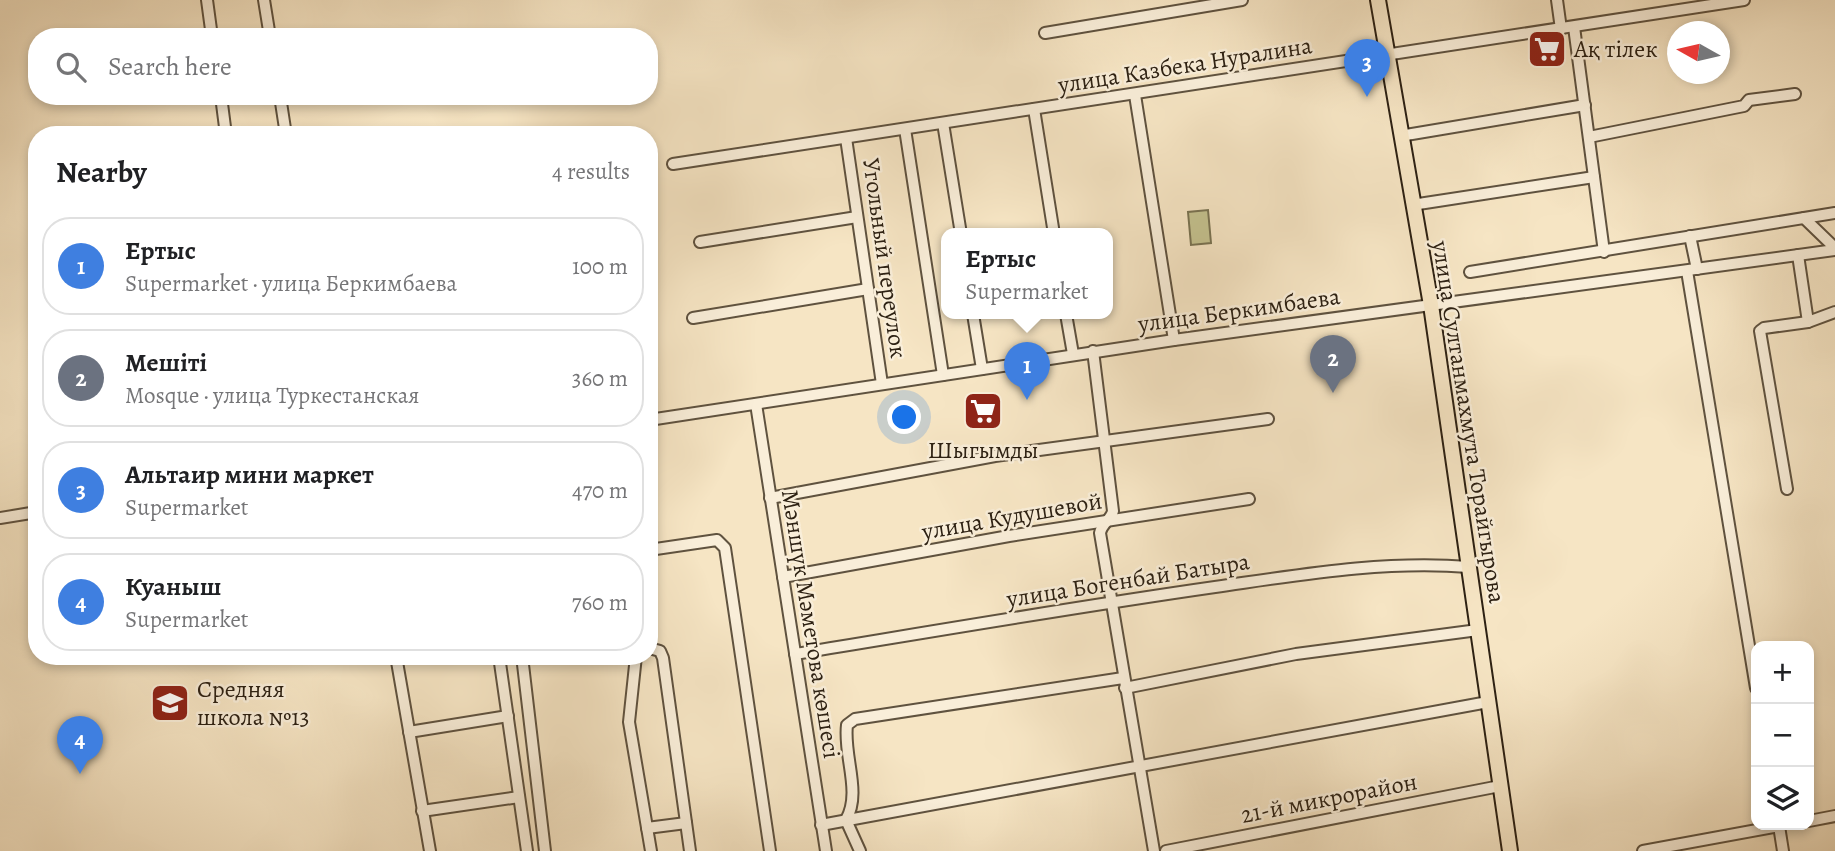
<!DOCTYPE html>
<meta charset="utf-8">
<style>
body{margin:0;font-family:Alegreya,serif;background:#f2f2f2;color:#202124}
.controls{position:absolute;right:21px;bottom:21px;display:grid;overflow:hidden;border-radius:14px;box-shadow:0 4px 10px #0003}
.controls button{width:63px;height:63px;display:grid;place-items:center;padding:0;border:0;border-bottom:2px solid #e0e0e0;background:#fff;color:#202124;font:35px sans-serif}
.compass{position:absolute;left:1667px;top:21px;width:63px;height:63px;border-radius:50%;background:#fff;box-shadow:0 4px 10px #0003;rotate:278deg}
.you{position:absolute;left:905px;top:418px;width:24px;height:24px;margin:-18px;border:5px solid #fff;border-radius:50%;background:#1a73e8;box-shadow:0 0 0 10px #1a73e833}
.badge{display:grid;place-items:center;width:46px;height:46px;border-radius:50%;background:#0f766e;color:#fff;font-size:23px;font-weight:700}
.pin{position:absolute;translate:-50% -58px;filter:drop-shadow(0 2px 4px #0008)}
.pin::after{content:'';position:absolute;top:37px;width:24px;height:21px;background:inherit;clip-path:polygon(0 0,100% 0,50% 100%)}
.popup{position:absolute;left:941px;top:228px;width:172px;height:91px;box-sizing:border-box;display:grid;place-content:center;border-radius:14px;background:#fff;filter:drop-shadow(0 2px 5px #0005);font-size:23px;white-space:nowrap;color:#757577}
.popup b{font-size:26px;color:#202124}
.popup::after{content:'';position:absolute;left:50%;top:100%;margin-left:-14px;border:14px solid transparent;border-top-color:#fff}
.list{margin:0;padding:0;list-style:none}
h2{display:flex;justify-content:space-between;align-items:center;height:91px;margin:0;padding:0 28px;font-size:30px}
h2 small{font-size:23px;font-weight:400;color:#757577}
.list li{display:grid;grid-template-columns:46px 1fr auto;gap:21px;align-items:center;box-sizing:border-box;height:98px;margin:0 14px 14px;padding:0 14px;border:2px solid #e0e0e0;border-radius:28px}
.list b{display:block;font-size:26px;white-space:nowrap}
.list p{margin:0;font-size:23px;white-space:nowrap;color:#757577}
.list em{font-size:23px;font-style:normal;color:#757577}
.icon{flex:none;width:38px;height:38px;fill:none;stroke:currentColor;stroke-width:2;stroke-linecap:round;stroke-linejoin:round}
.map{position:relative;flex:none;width:1835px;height:851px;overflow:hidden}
.search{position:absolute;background:#fff;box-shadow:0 4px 10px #0003;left:28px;top:28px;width:630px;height:77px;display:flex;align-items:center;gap:18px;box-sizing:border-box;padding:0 24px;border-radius:28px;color:#757577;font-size:26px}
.panel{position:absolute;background:#fff;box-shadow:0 4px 10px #0003;left:28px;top:126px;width:630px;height:539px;border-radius:28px}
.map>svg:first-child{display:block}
.green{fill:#c4c28f;stroke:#787251;stroke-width:2}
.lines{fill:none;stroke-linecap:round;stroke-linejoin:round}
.minor-casing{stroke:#5f523f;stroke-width:14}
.major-casing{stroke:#2d2113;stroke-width:18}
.minor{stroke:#f9eed9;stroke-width:10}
.major{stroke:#f6e5c4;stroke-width:14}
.labels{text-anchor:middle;stroke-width:5;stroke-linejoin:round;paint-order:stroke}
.poi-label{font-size:24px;fill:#2d2113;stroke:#f9eed9;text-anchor:start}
.street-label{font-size:24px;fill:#2d2113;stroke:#f9eed9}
</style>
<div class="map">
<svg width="1835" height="851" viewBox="0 0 1835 851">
<rect width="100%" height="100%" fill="#f6e5c4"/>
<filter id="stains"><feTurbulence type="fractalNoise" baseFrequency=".00286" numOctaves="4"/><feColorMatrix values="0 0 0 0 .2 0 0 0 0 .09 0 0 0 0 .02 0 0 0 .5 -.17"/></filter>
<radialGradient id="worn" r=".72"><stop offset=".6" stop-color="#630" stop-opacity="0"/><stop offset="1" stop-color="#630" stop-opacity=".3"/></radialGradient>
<path class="green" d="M1208,210l3,33 -20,2 -3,-33z"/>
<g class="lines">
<g class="minor-casing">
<g id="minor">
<path d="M207,0l5,37"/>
<path d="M264,0l6,37"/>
<path d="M1557,0l4,29"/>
<path d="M1574,27l30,225"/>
<path d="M1045,33l197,-33"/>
<path d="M1135,95l39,245"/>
<path d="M221,96l5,39"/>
<path d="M280,96l6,39"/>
<path d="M1034,109l20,125"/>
<path d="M943,123l18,111"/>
<path d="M905,129l38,246"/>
<path d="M1400,136l185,-31"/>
<path d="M1589,137l155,-31 5,-6 46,-6"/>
<path d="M846,138l36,246"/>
<path d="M673,164l1071,-164"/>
<path d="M1412,205l182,-28"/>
<path d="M1804,218l31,30"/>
<path d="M1690,236l7,33"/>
<path d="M700,242l157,-25"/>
<path d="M1798,255l10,67"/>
<path d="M1687,271l69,417"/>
<path d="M1470,272l365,-59"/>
<path d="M973,314l9,55"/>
<path d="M1066,314l7,40"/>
<path d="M693,318l175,-29"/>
<path d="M1093,351l20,160c-2,9 -11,12 -13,22l54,318"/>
<path d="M756,404l70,447"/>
<path d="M649,420l525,-80 661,-90"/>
<path d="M1787,489l-27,-158 4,-3 44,-6 27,-10"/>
<path d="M770,498l225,-42 273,-37"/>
<path d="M0,518l37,-6"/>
<path d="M649,550l68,-10 8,8 45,303"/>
<path d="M783,577l226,-41 240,-37"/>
<path d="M649,648l11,3 3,7 27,193"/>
<path d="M795,654c140,-23 280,-47 420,-67 84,-12 169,-27 254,-20"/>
<path d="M396,656l34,195"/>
<path d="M499,656l28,195"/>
<path d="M522,656l23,195"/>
<path d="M636,656l-7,66 22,129"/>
<path d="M1125,688l171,-34 182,-24"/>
<path d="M409,732l99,-16"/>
<path d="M422,811l97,-14"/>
<path d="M1809,821l26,-5"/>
<path d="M821,825l667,-123"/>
<path d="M647,828l39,-5"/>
<path d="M860,851l-14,-31c16,-28 -3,-64 1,-95l8,-6 268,-41"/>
<path d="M1166,851l334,-65"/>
<path d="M1643,851l136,-25 4,25"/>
</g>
</g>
<g class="major-casing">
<path id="major" d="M1378,0l53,305 79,546"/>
</g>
<use href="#minor" class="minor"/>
<use href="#major" class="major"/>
</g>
<defs>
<g id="supermarket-square" transform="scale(2.0125)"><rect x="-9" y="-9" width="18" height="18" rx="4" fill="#8f2418" stroke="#f9eed9"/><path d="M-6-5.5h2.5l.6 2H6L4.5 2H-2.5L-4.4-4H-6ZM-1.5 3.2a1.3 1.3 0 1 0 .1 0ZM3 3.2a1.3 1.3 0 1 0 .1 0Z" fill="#fff"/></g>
<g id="school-square" transform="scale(2.0125)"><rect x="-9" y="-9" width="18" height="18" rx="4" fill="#8f2418" stroke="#f9eed9"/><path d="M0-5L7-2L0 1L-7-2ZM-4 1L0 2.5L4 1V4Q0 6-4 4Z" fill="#fff"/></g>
</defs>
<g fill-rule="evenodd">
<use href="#supermarket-square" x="1547" y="49"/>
<use href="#supermarket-square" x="983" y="411"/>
<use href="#school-square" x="170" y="703"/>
</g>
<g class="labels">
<g class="poi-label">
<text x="1574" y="57">Ақ тілек</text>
<text x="983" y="458" text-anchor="middle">Шыгымды</text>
<text x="197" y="697">Средняя<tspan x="197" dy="28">школа №13</tspan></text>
</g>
<g class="street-label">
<text transform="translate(1185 65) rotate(-9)" y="8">улица Казбека Нуралина</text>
<text transform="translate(885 258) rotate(82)" y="8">Угольный переулок</text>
<text transform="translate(1239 310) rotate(-8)" y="8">улица Беркимбаева</text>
<text transform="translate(1469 422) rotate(81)" y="8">улица Султанмахмута Торайгырова</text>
<text transform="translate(1012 516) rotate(-10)" y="8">улица Кудушевой</text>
<text transform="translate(1128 580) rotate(-9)" y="8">улица Богенбай Батыра</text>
<text transform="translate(811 624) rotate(81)" y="8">Мәншүк Мәметова көшесі</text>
<text transform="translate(1329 798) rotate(-11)" y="8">21-й микрорайон</text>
</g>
</g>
<rect width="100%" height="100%" filter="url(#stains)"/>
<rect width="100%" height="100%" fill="url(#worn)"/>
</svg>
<div class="controls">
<button>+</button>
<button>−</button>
<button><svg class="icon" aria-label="layers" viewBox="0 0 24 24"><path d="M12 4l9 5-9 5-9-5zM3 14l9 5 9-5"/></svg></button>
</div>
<svg class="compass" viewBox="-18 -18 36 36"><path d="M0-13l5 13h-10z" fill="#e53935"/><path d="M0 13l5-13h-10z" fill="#757577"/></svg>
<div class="you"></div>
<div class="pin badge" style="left:1027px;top:400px;background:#3f7fe0">1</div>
<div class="popup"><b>Ертыс</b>Supermarket</div>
<div class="pin badge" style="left:1333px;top:393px;background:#6b7280">2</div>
<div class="pin badge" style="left:1367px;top:97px;background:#3f7fe0">3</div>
<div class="pin badge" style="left:80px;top:774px;background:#3f7fe0">4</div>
<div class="search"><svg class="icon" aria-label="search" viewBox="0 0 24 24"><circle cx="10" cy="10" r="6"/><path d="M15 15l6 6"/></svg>Search here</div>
<section class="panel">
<h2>Nearby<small>4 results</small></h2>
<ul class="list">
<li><span class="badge" style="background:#3f7fe0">1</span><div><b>Ертыс</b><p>Supermarket · улица Беркимбаева</p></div><em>100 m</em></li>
<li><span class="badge" style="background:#6b7280">2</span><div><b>Мешіті</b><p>Mosque · улица Туркестанская</p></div><em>360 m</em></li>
<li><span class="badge" style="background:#3f7fe0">3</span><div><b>Альтаир мини маркет</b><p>Supermarket</p></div><em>470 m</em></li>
<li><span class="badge" style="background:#3f7fe0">4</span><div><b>Куаныш</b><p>Supermarket</p></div><em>760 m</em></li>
</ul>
</section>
</div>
